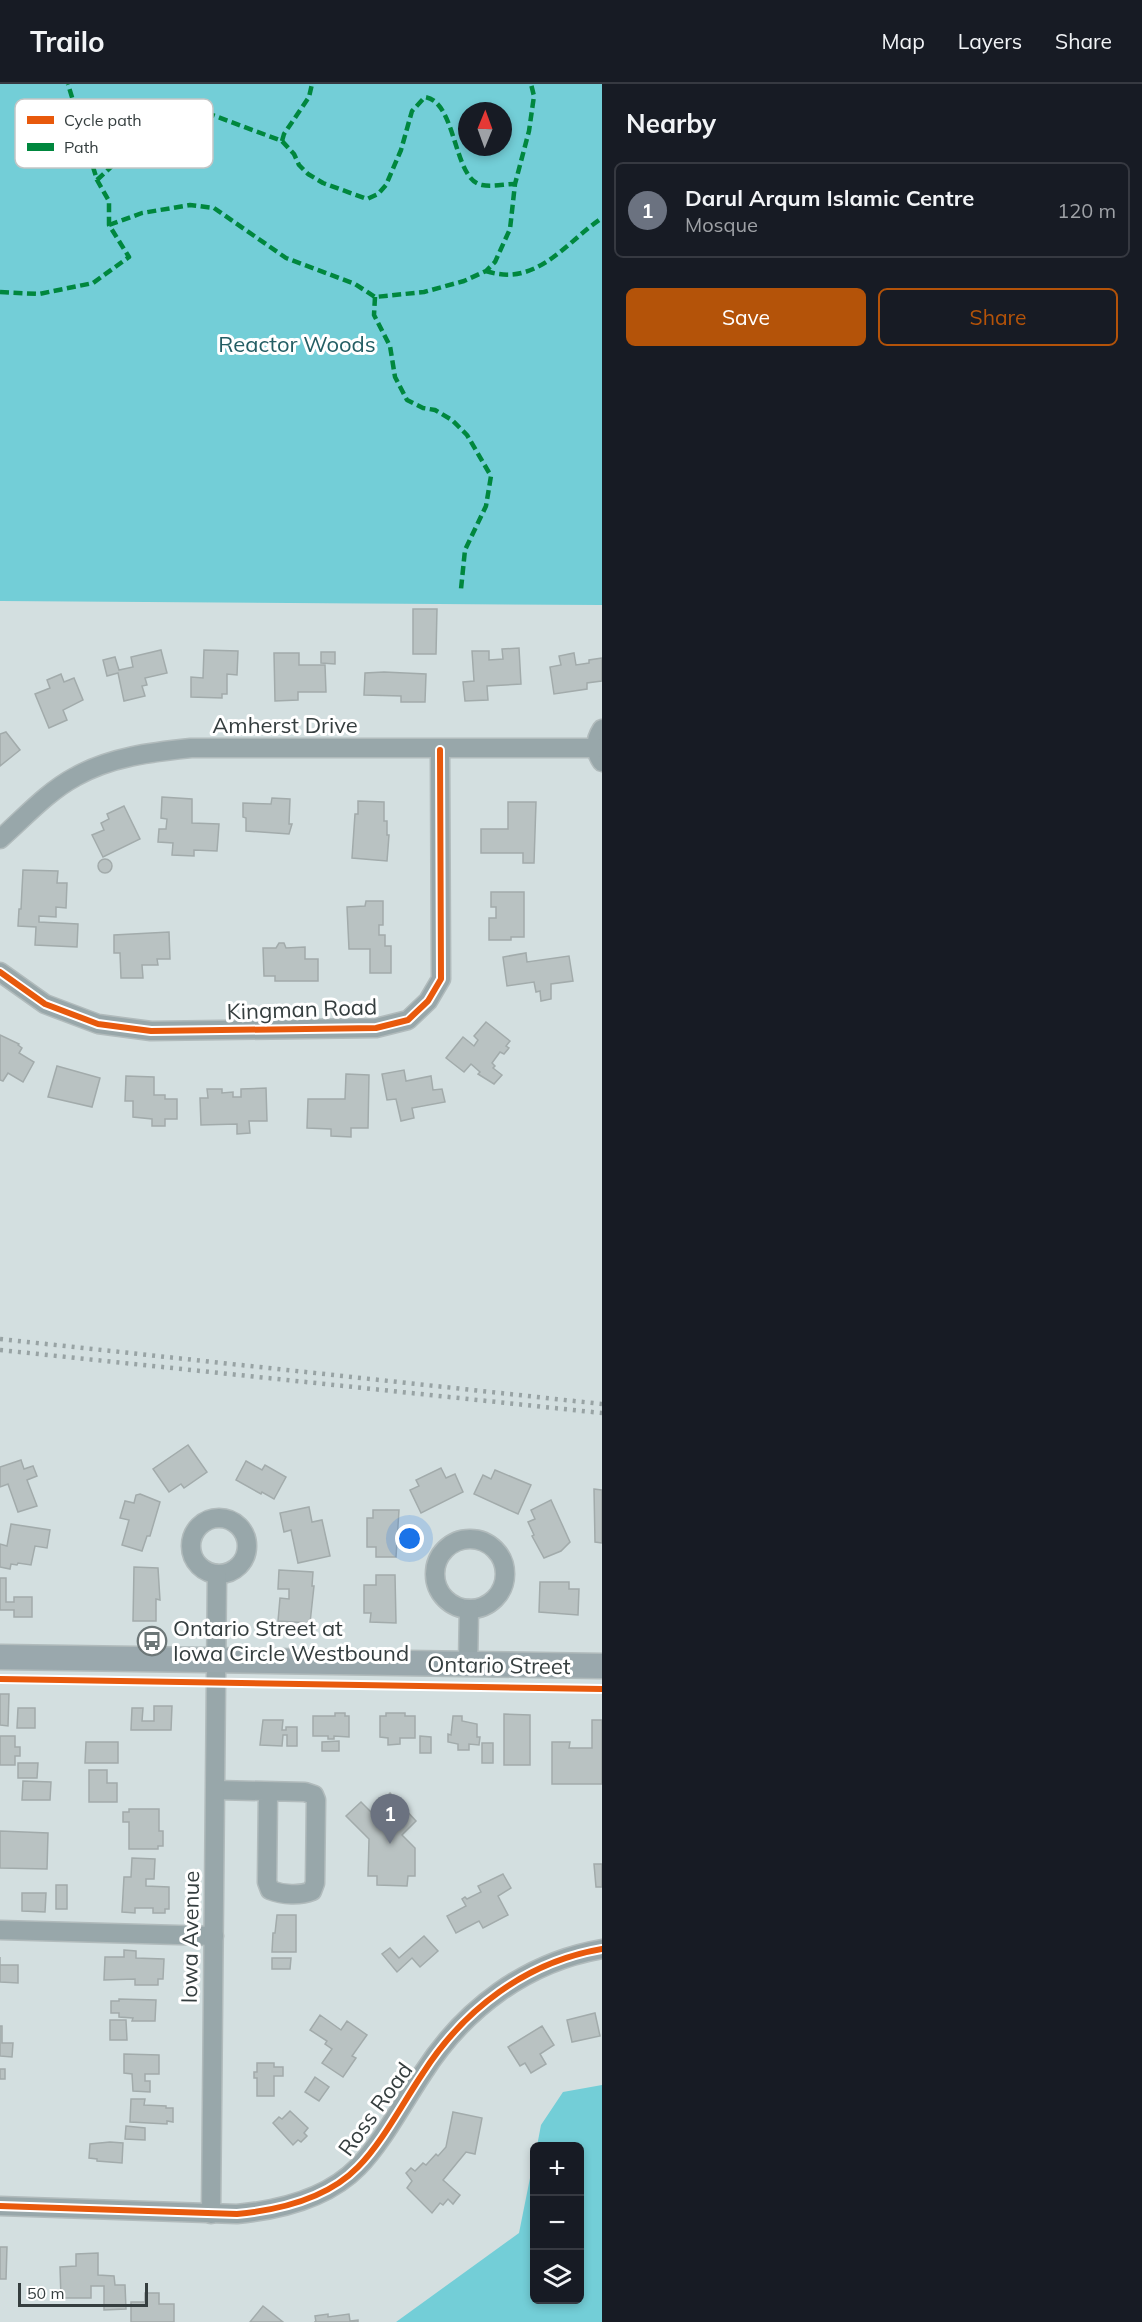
<!DOCTYPE html>
<meta charset="utf-8">
<style>
body{margin:0;font-family:Mulish,sans-serif;background:#242831;color:#f1f3f6}
.controls{position:absolute;right:18px;bottom:18px;display:grid;overflow:hidden;border-radius:9px;box-shadow:0 3px 9px #0003}
.controls button{width:54px;height:54px;display:grid;place-items:center;padding:0;border:0;border-bottom:2px solid #363941;background:#171b24;color:#f1f3f6;font:30px sans-serif}
.compass{position:absolute;left:458px;top:18px;width:54px;height:54px;border-radius:50%;background:#171b24;box-shadow:0 3px 9px #0003;rotate:1deg}
.scale{position:absolute;left:18px;bottom:15px;width:130px;box-sizing:border-box;padding-left:6px;border:3px solid #353e3f;border-top:0;font-size:16px;line-height:21px;white-space:nowrap;color:#353e3f;-webkit-text-stroke:4px #fff;paint-order:stroke}
.you{position:absolute;left:410px;top:1455px;width:21px;height:21px;margin:-15px;border:4px solid #fff;border-radius:50%;background:#1a73e8;box-shadow:0 0 0 9px #1a73e833}
.badge{display:grid;place-items:center;width:39px;height:39px;border-radius:50%;background:#b45309;color:#fff;font-size:20px;font-weight:700}
.pin{position:absolute;translate:-50% -50px;filter:drop-shadow(0 2px 3px #0008)}
.pin::after{content:'';position:absolute;top:32px;width:21px;height:18px;background:inherit;clip-path:polygon(0 0,100% 0,50% 100%)}
.list{margin:0;padding:0;list-style:none}
h2{display:flex;justify-content:space-between;align-items:center;height:78px;margin:0;padding:0 24px;font-size:26px}
h2 small{font-size:20px;font-weight:400;color:#9ea1a6}
.list li{display:grid;grid-template-columns:39px 1fr auto;gap:18px;align-items:center;box-sizing:border-box;height:96px;margin:0 12px 12px;padding:0 12px;border:2px solid #363941;border-radius:9px}
.list b{display:block;font-size:22px;white-space:nowrap}
.list p{margin:0;font-size:20px;white-space:nowrap;color:#9ea1a6}
.list em{font-size:20px;font-style:normal;color:#9ea1a6}
.actions{display:flex;gap:12px;padding:18px 24px}
.actions a{flex:1;padding:14px 0;border:2px solid #b45309;border-radius:9px;text-align:center;font-size:21px;color:#b45309}
.actions .main{background:#b45309;color:#fff}
.icon{flex:none;width:33px;height:33px;fill:none;stroke:currentColor;stroke-width:2;stroke-linecap:round;stroke-linejoin:round}
.map{position:relative;flex:none;width:602px;height:2238px;overflow:hidden}
header{display:flex;align-items:center;gap:36px;box-sizing:border-box;height:84px;padding:0 30px;background:#171b24;border-bottom:2px solid #363941}
header strong{font-size:28px}
nav{display:flex;gap:33px;margin-inline-start:auto;font-size:21px}
main{display:flex}
aside{flex:1;background:#171b24}
.map>svg:first-child{display:block}
.forest{fill:#73ced7;fill-rule:evenodd}
.building{fill:#b9c2c2;stroke:#a2abab;stroke-width:1.5}
.lines{fill:none;stroke-linecap:round;stroke-linejoin:round}
.minor-casing{stroke:#b1bbbc;stroke-width:21}
.major-casing{stroke:#b1bbbc;stroke-width:27}
.minor{stroke:#98a7aa;stroke-width:18}
.major{stroke:#9aa8ad;stroke-width:24}
.rail{stroke:#98a3a4;stroke-width:4.5;stroke-dasharray:3 6;stroke-linecap:butt}
.quiet{stroke:#00873e;stroke-width:4.5;stroke-dasharray:9 4.5;stroke-linecap:butt}
.cycleway-casing{stroke:#fff;stroke-width:10}
.cycleway{stroke:#e8590c;stroke-width:6}
.labels{text-anchor:middle;stroke-width:6;stroke-linejoin:round;paint-order:stroke}
.park-label{font-size:22px;fill:#245e64;stroke:#fff}
.street-label{font-size:22px;fill:#353e3f;stroke:#fff}
.poi-label{font-size:22px;fill:#353e3f;stroke:#fff;text-anchor:start}
.key{fill:#fff;stroke:#c2c5c5;stroke-width:1.5}
.key-label{font-size:16px;fill:#353e3f}
</style>
<header>
<strong>Trailo</strong>
<nav><a>Map</a><a>Layers</a><a>Share</a></nav>
</header>
<main>
<div class="map">
<svg width="602" height="2238" viewBox="0 0 602 2238">
<rect width="100%" height="100%" fill="#d3dfe0"/>
<g class="forest">
<path d="M0,0h602v521l-602,-4zM467,27h36v36h-36z"/>
<path d="M602,2001v237h-206l123,-89 15,-75v142h46v-154h-43l4,-21 22,-33z"/>
</g>
<g class="building">
<path d="M413,525h24l-1,45h-23z"/>
<path d="M519,564l2,36 -34,2 1,14 -23,1 -2,-19 11,-1 -2,-30h17v9l14,-1 -1,-10z"/>
<path d="M161,566l6,23 -22,5 2,7 -5,1 3,10 -21,5 -6,-28 -11,3 -4,-16 12,-3 4,13 14,-3 -2,-10z"/>
<path d="M204,566l34,1 -1,24 -10,-1v20h-5v4l-31,-1v-20l12,1z"/>
<path d="M321,568h14v12l-14,-1z"/>
<path d="M274,569h25v12h26l1,27h-28v8l-23,1z"/>
<path d="M574,569l2,12 13,-2v-3l13,-2v23l-15,2v6l-33,5 -4,-27 11,-2 -2,-9z"/>
<path d="M384,588l42,2 -1,28h-24v-6l-37,-1 1,-22z"/>
<path d="M61,590l3,8 10,-4 9,22 -20,10 4,10 -18,8 -14,-34 15,-6 -3,-8z"/>
<path d="M6,648l14,18 -20,16v-32z"/>
<path d="M162,713l30,2v24l27,1 -2,27 -23,-1v6l-22,-1 1,-12 -15,-1 1,-13h7l1,-10 -6,-1z"/>
<path d="M272,714l18,1 -1,25h3l-3,10 -43,-3v-13l-3,-1v-14l28,1z"/>
<path d="M358,717l26,1v19h3v14h2l-2,26 -35,-3 3,-44h3z"/>
<path d="M508,718h28l-2,61h-11v-10h-42v-24h27z"/>
<path d="M124,722l16,33 -37,18 -11,-22 12,-5 -3,-7 8,-4 -2,-5z"/>
<circle cx="105" cy="782" r="7"/>
<path d="M23,786l35,1 -1,12h10l-1,25 -10,-1v10l-17,-1v6l39,2 -1,23 -42,-2 1,-18 -18,-1 1,-17h2z"/>
<path d="M491,808h33v45h-13v3h-22v-22h7v-11h-5z"/>
<path d="M366,817h17v24h-4v10h6v11h6v27h-21v-24h-21l-2,-42 18,-1z"/>
<path d="M169,848l1,27h-13l1,6h-16l1,13h-22l-1,-25h-6v-18z"/>
<path d="M279,859h5l2,5 19,-1v12h13v22h-43v-5h-11l-1,-28h13z"/>
<path d="M526,869l1,9 42,-6 4,25 -22,3v15l-10,2 -1,-10 -4,1 -2,-10 -27,4 -4,-29z"/>
<path d="M486,938l24,19 -4,5 3,2 -5,6 -4,-2 -8,11 3,3 -2,2 9,7 -8,9 -16,-10 2,-2 -9,-8 -7,8 -18,-14 17,-21 11,9 4,-6 -4,-4z"/>
<path d="M0,951l19,9 -1,1 4,3 -3,5 15,9 -11,20 -15,-9 -5,8 -3,-1z"/>
<path d="M57,982l43,12 -8,29 -44,-10z"/>
<path d="M404,986l2,11 25,-5 2,14 9,-1 3,13 -33,6 2,10 -13,3 -5,-22 -9,1 -5,-26z"/>
<path d="M346,990l23,1 -1,53h-17v9l-20,-1v-7l-24,-1 1,-29h37z"/>
<path d="M126,992l28,1v18h11v4h12v20h-12v7h-13v-7l-19,-2v-16h-8z"/>
<path d="M266,1004l1,33h-18l1,12 -13,1v-10l-36,1 -1,-27h8l-1,-9h15v4l11,-1v5h8v-8z"/>
<path d="M188,1361l19,27 -23,16 -3,-4 -12,8 -16,-23z"/>
<path d="M21,1376l3,9 9,-3 4,10 -10,4 10,26 -19,6 -10,-28 -8,3v-20z"/>
<path d="M246,1377l16,9 3,-5 21,12 -12,22 -12,-7 -1,2 -25,-14z"/>
<path d="M441,1384l5,10 9,-4 8,18 -42,21 -11,-23 9,-4 -3,-6z"/>
<path d="M495,1386l36,15 -13,29 -44,-20 9,-19 8,4z"/>
<path d="M594,1405l8,1v53l-7,-1z"/>
<path d="M140,1410l20,8 -10,34h-3l-5,15 -20,-6 7,-25 -9,-2 5,-17 9,2 2,-8z"/>
<path d="M551,1416l19,42 -9,9 -17,7 -12,-22 2,-1 -6,-13 7,-3 -4,-9z"/>
<path d="M309,1423l3,15 10,-2 8,36 -32,7 -7,-33 -7,2 -4,-19z"/>
<path d="M373,1426h26l-3,47h-20v-10h-9v-29h6z"/>
<path d="M11,1440l39,6 -3,18 -12,-2 -4,19 -13,-2 -1,2 -6,-1 -1,5 -10,-2v-23l7,2z"/>
<path d="M134,1483l24,1 2,32 -4,-1v22h-23z"/>
<path d="M279,1486l34,2 -1,14h2l-4,37 -32,-2 2,-23 9,1v-10h-11z"/>
<path d="M376,1491h19l1,48 -26,-1 1,-9h-7v-28h12z"/>
<path d="M0,1494h6v24h8v-5h18v20h-18v-7h-14z"/>
<path d="M540,1498h29v7h10l-1,26 -39,-3z"/>
<path d="M0,1610h9l-1,32 -8,-1z"/>
<path d="M154,1622h18l-1,24h-40l1,-22h11l-1,13h12z"/>
<path d="M18,1624h17v20h-18z"/>
<path d="M335,1629h10v3h4v21l-15,-1v3h-6v-3h-15v-20h22z"/>
<path d="M386,1629h19v3h10v22h-15v6l-12,1v-7l-8,-1v-21h6z"/>
<path d="M504,1630l26,1v50h-26z"/>
<path d="M453,1632h9v5l15,3v13h3l-1,8 -10,-1v6h-11v-6l-10,-2v-8l3,1z"/>
<path d="M263,1636h20l-1,10h4v-3h11v19h-10v-11h-4l-1,11 -22,-1z"/>
<path d="M592,1636h10v64h-50v-42h18l-1,6h23z"/>
<path d="M0,1652h15v11h5v9h-5v9h-15z"/>
<path d="M420,1652l11,1v16h-11z"/>
<path d="M339,1657v10h-17v-9z"/>
<path d="M86,1658h32v21h-33z"/>
<rect x="482" y="1659" width="11" height="20"/>
<path d="M18,1679h20l-1,15h-19z"/>
<path d="M89,1686h18v13h10v19h-28z"/>
<path d="M23,1697l28,1 -1,18h-28z"/>
<path d="M390,1709l26,28 -14,14 13,13v28h-7l-1,10 -30,-1v-9h-9l1,-37 -23,-23 15,-14 10,10z"/>
<path d="M129,1725h30v22h4v15h-5v3h-29v-27h-6v-10h6z"/>
<path d="M0,1747l48,2 -1,36 -47,-1z"/>
<path d="M132,1774l23,1 -1,20h-8v7l23,1v22h-4v4h-12v-5h-18v5l-13,-1 2,-35h7z"/>
<path d="M594,1780h8v23h-6z"/>
<path d="M503,1790l8,14 -13,8 10,19 -25,13 -4,-7 -23,12 -9,-17 19,-10 -4,-7 3,-2 2,2 14,-7 -3,-6z"/>
<rect x="56" y="1801" width="11" height="24"/>
<path d="M22,1809h24l-1,19 -23,-1z"/>
<path d="M277,1831h19v37h-24l1,-19h2z"/>
<path d="M424,1852l14,15 -18,16 -8,-9 -15,14 -15,-18 8,-6 9,10z"/>
<path d="M124,1866l12,1v7l28,1 -1,20h-5v6h-23v-6l-31,1 1,-23h19z"/>
<path d="M0,1873v8h18v18l-18,-1z"/>
<path d="M272,1874h19l-1,11h-18z"/>
<path d="M119,1915l37,1 -1,21h-23l1,-3 -14,-1v-4h-8v-12h8z"/>
<path d="M595,1929l5,23 -28,6 -5,-22z"/>
<path d="M320,1931l21,15 6,-9 20,14 -15,21 4,2 -13,19 -21,-14 10,-14 -7,-5 2,-3 -17,-11z"/>
<path d="M110,1936h16l1,20h-17z"/>
<path d="M0,1942h2v17h11l-1,14 -12,-1z"/>
<path d="M542,1942l12,19 -14,9 6,10 -15,9 -6,-10 -5,3 -12,-19z"/>
<path d="M124,1970l35,1v19h-14v7h5v11l-17,-1 -1,-17 -8,-1z"/>
<path d="M257,1979h17v4h9v9h-9v20h-17v-18h-3v-6h3z"/>
<rect x="0" y="1985" width="5" height="10"/>
<path d="M315,1993l14,10 -10,14 -14,-9z"/>
<path d="M131,2015h14l-1,6 22,1v2h7v14l-6,-1v3l-37,-2z"/>
<path d="M290,2027l18,17 -4,5 3,3 -6,6 -3,-2 -5,5 -20,-22 6,-6 3,2z"/>
<path d="M453,2028l29,6 -7,36 -9,-2 -23,28 17,15 -7,9 -5,-5 -5,6 -3,-2 -8,10 -25,-25 5,-7 -6,-8 5,-5 4,3 8,-8 3,2 10,-11 2,2 8,-9z"/>
<path d="M126,2042l19,2v12l-20,-1z"/>
<path d="M110,2058l13,1 -1,20 -25,-2v-2l-8,-1 1,-14z"/>
<path d="M0,2163h7l-1,32h-6z"/>
<path d="M98,2169v22l16,1 1,9h10l1,24 -22,1v-24h-13v12h-30l-1,-31 16,-1v-12z"/>
<path d="M145,2209h14v11h15v18h-43v-20h14z"/>
<path d="M263,2222l20,16h-33z"/>
<path d="M328,2230v3l21,-3 1,7 8,-1v2h-44h2l-1,-6z"/>
</g>
<g class="lines">
<g class="minor-casing">
<g id="minor">
<path d="M602,645c-7,11 -8,22 0,33"/>
<path d="M0,755c24,-21 47,-47 75,-62 35,-20 77,-25 116,-29h405"/>
<path d="M0,888l45,32 53,20 53,7 225,-3 32,-8 20,-19 13,-22 -1,-229"/>
<circle cx="219" cy="1462" r="28"/>
<circle cx="470" cy="1490" r="35"/>
<path d="M468,1580l1,-55"/>
<path d="M216,1706l89,2 9,3 2,5 -1,83 -3,8c-12,5 -29,4 -42,-1l-3,-8 1,-90"/>
<path d="M0,1846l214,6"/>
<path d="M0,2122l237,8c42,-4 90,-15 121,-47 24,-24 46,-66 65,-94 41,-64 103,-111 179,-124"/>
<path d="M211,2130l6,-640"/>
</g>
</g>
<g class="major-casing">
<path id="major" d="M0,1573l602,9"/>
</g>
<use href="#minor" class="minor"/>
<use href="#major" class="major"/>
<g class="rail">
<path d="M0,1255l602,65"/>
<path d="M0,1266l602,63"/>
</g>
<g class="quiet">
<path d="M282,57l2,-7 25,-37 3,-13"/>
<path d="M97,96l27,-25 14,-10 14,-19 47,-16 83,31 12,13 5,11 9,9 15,9 44,16 11,-5 8,-9 15,-35 11,-39 13,-14c32,5 28,83 57,88 10,2 23,-1 33,-1"/>
<path d="M109,141l33,-12 48,-8 24,3 72,50 69,26 20,13 49,-5 40,-11 22,-10 9,-9 15,-33 5,-45 14,-53 5,-35 -3,-12"/>
<path d="M486,187c51,17 81,-30 116,-53"/>
<path d="M0,208l39,2 54,-11 36,-26 -20,-32v-24l-12,-21 -29,-96"/>
<path d="M375,213l-1,18 16,31 5,31 12,23 16,8 12,2 17,10 15,15 24,41 -5,30 -21,44 -4,39"/>
</g>
<g class="cycleway-casing">
<g id="cycleway">
<path d="M0,888l45,32 53,20 53,7 225,-3 32,-8 20,-19 13,-22 -1,-229"/>
<path d="M0,1595l602,10"/>
<path d="M0,2122l237,8c42,-4 90,-15 121,-47 24,-24 46,-66 65,-94 41,-64 103,-111 179,-124"/>
</g>
</g>
<use href="#cycleway" class="cycleway"/>
</g>
<defs>
<g id="bus-ring" transform="scale(1.5)"><circle r="9.5" fill="#fff" stroke="#6c7677" stroke-width="1.5"/><path d="M-5-6H5V4H4V6H2V4H-2V6H-4V4H-5ZM-3.5-4V0h7V-4ZM-3.5 1.2v1.5H-2V1.2ZM2 1.2v1.5H3.5V1.2Z" fill="#6c7677"/></g>
</defs>
<g fill-rule="evenodd">
<use href="#bus-ring" x="152" y="1557"/>
</g>
<g class="labels">
<g class="park-label">
<text x="297" y="268">Reactor Woods</text>
</g>
<g class="street-label">
<text x="285" y="649">Amherst Drive</text>
<text transform="translate(302 925) rotate(-2)" y="8">Kingman Road</text>
<text transform="translate(499 1581) rotate(1)" y="8">Ontario Street</text>
<text transform="translate(190 1853) rotate(-89)" y="8">Iowa Avenue</text>
<text transform="translate(375 2025) rotate(-54)" y="8">Ross Road</text>
</g>
<g class="poi-label">
<text x="173" y="1552">Ontario Street at<tspan x="173" dy="25">Iowa Circle Westbound</tspan></text>
</g>
</g>
<rect x="15" y="15" width="198" height="69" rx="9" class="key"/>
<rect x="27" y="32" width="27" height="8" fill="#e8590c"/>
<rect x="27" y="59" width="27" height="8" fill="#00873e"/>
<g class="key-label">
<text x="64" y="42">Cycle path</text>
<text x="64" y="69">Path</text>
</g>
</svg>
<div class="controls">
<button>+</button>
<button>−</button>
<button><svg class="icon" aria-label="layers" viewBox="0 0 24 24"><path d="M12 4l9 5-9 5-9-5zM3 14l9 5 9-5"/></svg></button>
</div>
<svg class="compass" viewBox="-18 -18 36 36"><path d="M0-13l5 13h-10z" fill="#e53935"/><path d="M0 13l5-13h-10z" fill="#9ea1a6"/></svg>
<div class="scale">50 m</div>
<div class="you"></div>
<div class="pin badge" style="left:390px;top:1760px;background:#6b7280">1</div>
</div>
<aside>
<h2>Nearby<small></small></h2>
<ul class="list">
<li><span class="badge" style="background:#6b7280">1</span><div><b>Darul Arqum Islamic Centre</b><p>Mosque</p></div><em>120 m</em></li>
</ul>
<div class="actions"><a class="main">Save</a><a>Share</a></div>
</aside>
</main>
